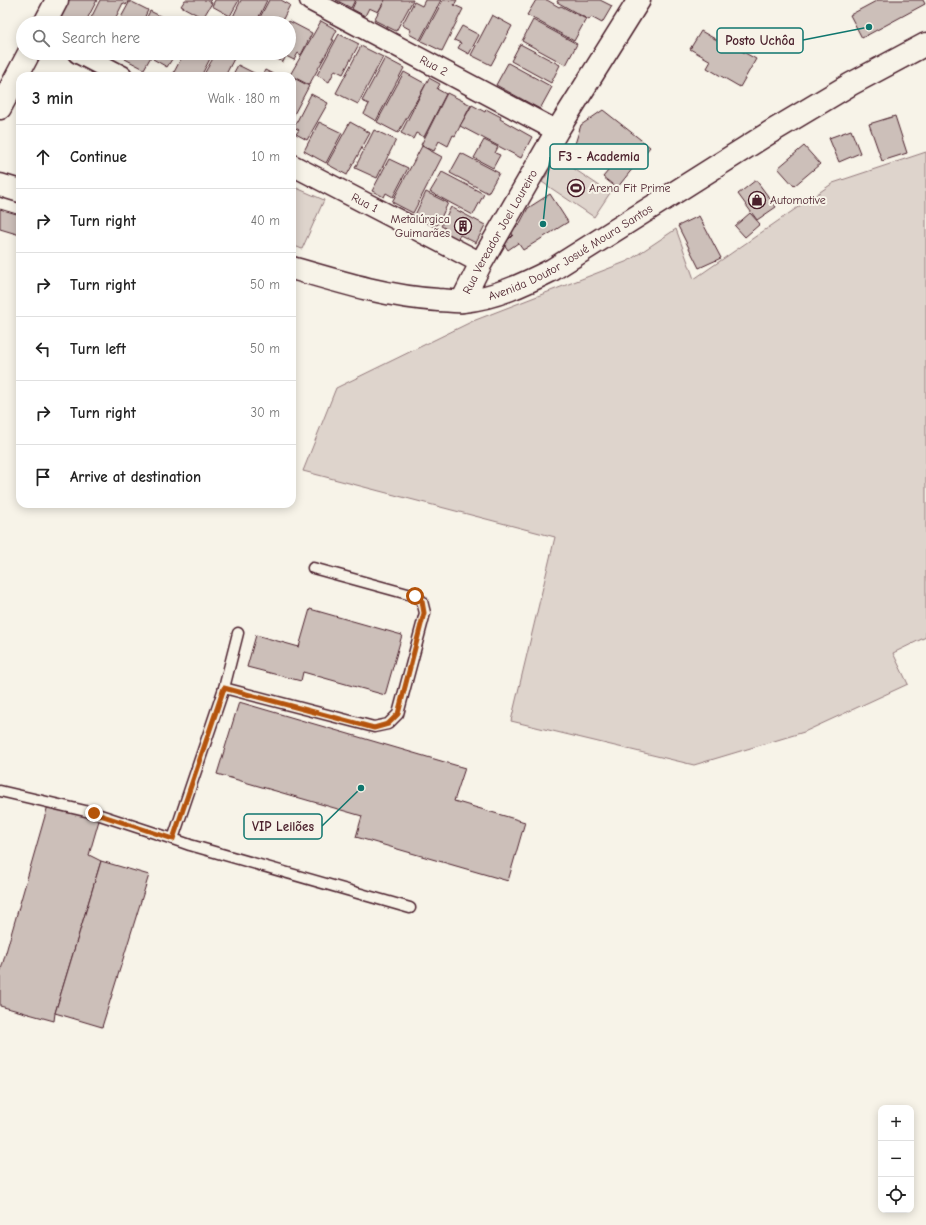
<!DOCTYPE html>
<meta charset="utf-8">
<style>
body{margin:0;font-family:"Comic Neue",sans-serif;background:#f6f6f6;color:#222}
.controls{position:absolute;right:12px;bottom:12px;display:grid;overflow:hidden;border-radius:8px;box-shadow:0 2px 10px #0003}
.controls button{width:36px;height:36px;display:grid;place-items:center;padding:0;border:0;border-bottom:1px solid #e0e0e0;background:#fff;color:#222;font:20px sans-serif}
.stop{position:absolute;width:12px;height:12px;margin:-9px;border:3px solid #b45309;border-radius:50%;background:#fff}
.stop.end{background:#b45309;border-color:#fff;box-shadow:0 1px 4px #0008}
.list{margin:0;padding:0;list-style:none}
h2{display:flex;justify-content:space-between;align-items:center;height:52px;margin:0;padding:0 16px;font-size:17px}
h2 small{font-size:13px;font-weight:400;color:#767676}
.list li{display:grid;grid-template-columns:26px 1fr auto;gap:12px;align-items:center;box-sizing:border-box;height:64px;padding:0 16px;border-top:1px solid #e0e0e0}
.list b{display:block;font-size:15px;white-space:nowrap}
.list em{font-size:13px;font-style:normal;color:#767676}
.icon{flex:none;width:22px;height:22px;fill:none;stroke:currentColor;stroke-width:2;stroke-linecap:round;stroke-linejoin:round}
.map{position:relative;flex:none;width:926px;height:1225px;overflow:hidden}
.search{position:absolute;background:#fff;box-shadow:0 2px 10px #0003;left:16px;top:16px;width:280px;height:44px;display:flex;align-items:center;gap:10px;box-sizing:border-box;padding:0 14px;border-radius:22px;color:#767676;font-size:15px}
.panel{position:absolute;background:#fff;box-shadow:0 2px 10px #0003;left:16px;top:72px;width:280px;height:436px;border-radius:12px}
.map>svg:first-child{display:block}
.green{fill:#ded4cc;stroke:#947a7c}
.building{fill:#ccbfb9;stroke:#4a1f2b}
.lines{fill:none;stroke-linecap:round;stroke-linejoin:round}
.service-casing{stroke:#4a1f2b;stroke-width:13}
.minor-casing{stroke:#4a1f2b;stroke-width:23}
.tertiary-casing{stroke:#4a1f2b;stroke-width:25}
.primary-casing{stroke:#4a1f2b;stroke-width:25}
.service{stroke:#f7f3e8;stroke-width:10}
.minor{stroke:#f7f3e8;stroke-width:20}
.tertiary{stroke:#f7f3e8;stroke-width:22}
.primary{stroke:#f7f3e8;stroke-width:22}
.route{stroke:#b45309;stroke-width:5}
.labels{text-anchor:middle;stroke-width:4;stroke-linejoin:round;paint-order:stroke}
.street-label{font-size:12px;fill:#4a1f2b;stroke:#f7f3e8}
.poi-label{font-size:12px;fill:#4a1f2b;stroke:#f7f3e8;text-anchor:start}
.leader{fill:none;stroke:#0f766e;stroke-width:1.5}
.callout-dot{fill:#0f766e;stroke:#f7f3e8;stroke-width:1.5}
.callout{fill:#f7f3e8;stroke:#0f766e;stroke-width:1.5}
.callout-label{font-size:13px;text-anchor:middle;font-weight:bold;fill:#4a1f2b}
</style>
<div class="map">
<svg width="926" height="1225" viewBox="0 0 926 1225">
<rect width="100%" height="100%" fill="#f7f3e8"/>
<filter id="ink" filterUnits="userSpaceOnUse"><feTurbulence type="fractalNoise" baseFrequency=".025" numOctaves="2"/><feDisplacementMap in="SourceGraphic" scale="8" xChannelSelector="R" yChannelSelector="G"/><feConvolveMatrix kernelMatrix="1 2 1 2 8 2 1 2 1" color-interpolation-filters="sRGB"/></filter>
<g filter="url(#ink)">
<g class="green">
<path d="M926,152v485l-33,16 15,31 -104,48 -110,33 -183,-44 44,-184 -252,-66 33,-83 137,-67 155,-60 48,-32 18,50 139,-96z"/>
<path d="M558,158l52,35 -16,24 -52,-35z"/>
<path d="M292,186l32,14 -22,49 -10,-4z"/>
</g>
<g class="building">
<path d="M68,0h29l-12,23h-27l-2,-1z"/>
<path d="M100,0h29l-3,5 -3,-2 -10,20h-13v-1l-9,-4z"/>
<path d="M185,0h26l-1,2 2,1 -9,15 -22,-12z"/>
<path d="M215,0h24l-9,16 -18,-10z"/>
<path d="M241,0h26l-11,23h-26z"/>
<path d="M269,0h12l9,5 -9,18h-24z"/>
<path d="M336,0h19l-4,8z"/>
<path d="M356,0h29l-7,12 -9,-4 -4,8 -13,-7z"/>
<path d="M385,0h28l-17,31 -22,-11z"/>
<path d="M425,0h16l-21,40 -11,-6 2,-4 -9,-5 12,-23 8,4z"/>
<path d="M443,0h14l-3,5 9,4 -21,42 -21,-10z"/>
<path d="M536,0h11l12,7 2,-1 25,13 -12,22 -47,-26z"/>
<path d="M558,0h42l12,6 -10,17 -11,-6 -2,3 -32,-18z"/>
<path d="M878,0h45l2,4 -63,34 -12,-23z"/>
<path d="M130,1l18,9 -6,13h-24z"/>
<path d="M150,11l20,10 -1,2h-25z"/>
<path d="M492,15l20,11 -21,39 -20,-10z"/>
<path d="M533,20l44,24 -11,21 -44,-24z"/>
<path d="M289,21l23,12 -11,22 -3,-2 -4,7 -8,-4 -3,6 -12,-6 1,-3h17v-30h-1z"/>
<path d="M321,21l16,9 -5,10h2l-25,45 -19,-10z"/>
<path d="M462,26l17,9 -10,19 -11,-6 3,-5 -7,-3z"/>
<path d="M701,31l23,13 1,-2 31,17 -16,28 -33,-19 4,-7 -21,-12z"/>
<path d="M339,34l20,10 -16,30 -8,-4 -6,12 -12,-7z"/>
<path d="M520,44l40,21 -9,18 -40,-22z"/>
<path d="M361,46l22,11 -25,47 -22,-11z"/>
<path d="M128,53h25l-9,16 -19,-10z"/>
<path d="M156,53h20l-9,14 -14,-8z"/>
<path d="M184,53h29l-12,23h-29z"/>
<path d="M216,53h21l-12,23h-22z"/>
<path d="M248,53h17l-3,7z"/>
<path d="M385,58l19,10 -28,53 -12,-7 5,-10 -7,-3z"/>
<path d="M508,63l44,24 -12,22 -44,-24z"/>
<path d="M238,65l18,9 -1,2h-23z"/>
<path d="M265,70l12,6h-15z"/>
<path d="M404,72l22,12 -28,49 -21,-11z"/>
<path d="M292,77l17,9 -17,32z"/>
<path d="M429,78l11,6 -3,5 9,5 -22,43 -8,-4 -3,6 -12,-6z"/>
<path d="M447,93l24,12 -16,31 -2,-1 -5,11 -9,-5 -5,10 -13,-6z"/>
<path d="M311,94l17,9 -21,37 -11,-6 3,-4 -5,-3z"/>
<path d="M472,105l13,7 1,-3 15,8 -1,2 32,18 -11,21 -61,-32z"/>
<path d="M603,110l47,37 -33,41 -14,-11 5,-6 -25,-21 -2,3 -7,-6 7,-22z"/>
<path d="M895,116l12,37 -25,8 -13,-37z"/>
<path d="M319,122l23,11 -16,30 -22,-12z"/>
<path d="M350,122l20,11 -23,42 -20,-11z"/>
<path d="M374,130l22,10 -19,38 -22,-10z"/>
<path d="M851,130l9,23 -21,9 -10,-24z"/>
<path d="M484,140l14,7 -3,6 5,2 -7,13 -19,-10z"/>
<path d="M422,146l20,11 -29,56 -21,-11z"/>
<path d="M804,146l16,18 -26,22 -16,-18z"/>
<path d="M461,153l38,20 -11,20 -38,-20z"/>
<path d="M389,159l19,9 -15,29 -7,-4 -2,4 -12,-6z"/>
<path d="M442,172l42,22 -11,21 -43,-23z"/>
<path d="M756,180l20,27 -19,13 -19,-26z"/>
<path d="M426,192l22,11 -11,23 -22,-11z"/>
<path d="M550,194l18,28 -45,28 -5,-7 -10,7 -4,-6 9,-9 -3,-5 9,-5 9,-17z"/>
<path d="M451,207l34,18 -9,18 -16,-8 -3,5 -14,-7 2,-5 -4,-2z"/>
<path d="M0,209l20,6v20l-20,-6z"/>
<path d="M750,213l10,11 -15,13 -10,-11z"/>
<path d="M699,216l22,42 -22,10 -21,-42z"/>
<path d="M310,609l92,26 -17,60 -82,-23 -2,9 -54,-14 9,-32 43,12z"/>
<path d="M239,702l226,66 -11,33 71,21 -17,59 -152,-44 6,-21 -145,-42z"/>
<path d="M49,802l51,15 -11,38 12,6 -46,152 -1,8 -54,-15v-33z"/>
<path d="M101,861l48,14 -47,152 -47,-14z"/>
</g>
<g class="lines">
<g class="service-casing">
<g id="service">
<path d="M238,633l-14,55 -51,151 17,6 220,63"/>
<path d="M224,688l150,39 14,-3 10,-10 27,-101 -3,-12 -7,-5 -102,-28"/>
<path d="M0,791l94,22 79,26"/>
</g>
</g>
<g class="minor-casing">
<g id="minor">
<path id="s1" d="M310,0l247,131"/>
<path d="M78,53l44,23"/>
<path id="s2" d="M292,165l189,98"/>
</g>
</g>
<g class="tertiary-casing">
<g id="tertiary">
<path d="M45,23l12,-23"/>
<path d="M0,108l29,-55"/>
<path id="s3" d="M462,301l19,-38 76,-132 82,-131"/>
</g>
</g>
<g class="primary-casing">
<g id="primary">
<path d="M0,185l20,6"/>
<path id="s4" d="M292,268c48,14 97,29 146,32 8,0 17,2 25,1 32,-3 61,-17 89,-31l217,-137 82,-49 75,-40"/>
</g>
</g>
<use href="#service" class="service"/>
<use href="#minor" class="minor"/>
<use href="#tertiary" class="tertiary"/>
<use href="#primary" class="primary"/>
</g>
</g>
<g class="lines" filter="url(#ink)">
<path class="route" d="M94,813l79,26 51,-151 150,40 14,-4 10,-10 26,-101 -2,-12 -7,-5"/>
</g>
<defs>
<g id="stadium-ring" transform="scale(0.9)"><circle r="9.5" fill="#f7f3e8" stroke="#4a1f2b" stroke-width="1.5"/><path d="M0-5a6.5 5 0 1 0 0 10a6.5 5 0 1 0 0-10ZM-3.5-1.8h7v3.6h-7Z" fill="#4a1f2b"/></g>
<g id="shop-ring" transform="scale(0.9)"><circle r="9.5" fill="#f7f3e8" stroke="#4a1f2b" stroke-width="1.5"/><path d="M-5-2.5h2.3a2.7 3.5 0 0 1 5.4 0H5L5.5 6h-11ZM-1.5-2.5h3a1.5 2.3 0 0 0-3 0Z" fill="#4a1f2b"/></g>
<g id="building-ring" transform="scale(0.9)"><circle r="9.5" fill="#f7f3e8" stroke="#4a1f2b" stroke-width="1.5"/><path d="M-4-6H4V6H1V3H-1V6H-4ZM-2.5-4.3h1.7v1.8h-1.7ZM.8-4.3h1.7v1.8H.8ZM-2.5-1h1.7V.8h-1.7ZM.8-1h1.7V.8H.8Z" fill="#4a1f2b"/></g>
</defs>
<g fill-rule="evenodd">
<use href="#stadium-ring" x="576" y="188"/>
<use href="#shop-ring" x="757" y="200"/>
<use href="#building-ring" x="463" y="226"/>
</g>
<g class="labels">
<g class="street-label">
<text dy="4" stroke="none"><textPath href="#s1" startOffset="140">Rua 2</textPath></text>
<text dy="4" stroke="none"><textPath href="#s2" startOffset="82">Rua 1</textPath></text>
<text dy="4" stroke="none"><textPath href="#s3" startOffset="79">Rua Vereador Joel Loureiro</textPath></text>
<text dy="4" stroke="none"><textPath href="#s4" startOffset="294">Avenida Doutor Josué Moura Santos</textPath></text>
</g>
<g class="poi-label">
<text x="589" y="192">Arena Fit Prime</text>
<text x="770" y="204">Automotive</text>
<text x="450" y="223" text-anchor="end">Metalúrgica<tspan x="450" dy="14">Guimarães</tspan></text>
</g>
</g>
<path class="leader" d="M869 27L803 40M543 224L550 157M361 788L322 826"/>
<g class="callout-dot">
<circle cx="869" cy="27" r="4"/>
<circle cx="543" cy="224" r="4"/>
<circle cx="361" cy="788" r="4"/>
</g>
<g class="callout">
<rect x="717" y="28" width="86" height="25" rx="4"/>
<rect x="550" y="144" width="98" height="25" rx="4"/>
<rect x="244" y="814" width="78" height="25" rx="4"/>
</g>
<g class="callout-label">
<text x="760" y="45">Posto Uchôa</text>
<text x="599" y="161">F3 - Academia</text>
<text x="283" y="831">VIP Leilões</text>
</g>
</svg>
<div class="controls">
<button>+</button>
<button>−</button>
<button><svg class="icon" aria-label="locate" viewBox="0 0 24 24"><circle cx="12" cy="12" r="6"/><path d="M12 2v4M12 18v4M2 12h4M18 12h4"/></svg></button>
</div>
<div class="stop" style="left:415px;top:596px"></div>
<div class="stop end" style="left:94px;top:813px"></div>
<div class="search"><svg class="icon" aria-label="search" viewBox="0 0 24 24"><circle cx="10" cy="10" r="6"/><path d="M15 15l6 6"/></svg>Search here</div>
<section class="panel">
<h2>3 min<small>Walk · 180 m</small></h2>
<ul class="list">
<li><svg class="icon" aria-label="ahead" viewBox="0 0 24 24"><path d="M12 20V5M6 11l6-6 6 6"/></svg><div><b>Continue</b></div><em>10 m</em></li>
<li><svg class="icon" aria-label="right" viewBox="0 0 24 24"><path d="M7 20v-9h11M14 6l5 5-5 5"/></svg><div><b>Turn right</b></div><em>40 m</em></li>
<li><svg class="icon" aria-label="right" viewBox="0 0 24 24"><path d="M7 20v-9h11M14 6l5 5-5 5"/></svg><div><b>Turn right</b></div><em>50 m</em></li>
<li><svg class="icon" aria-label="left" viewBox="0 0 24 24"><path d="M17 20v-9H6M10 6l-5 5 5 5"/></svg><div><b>Turn left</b></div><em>50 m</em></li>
<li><svg class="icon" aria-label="right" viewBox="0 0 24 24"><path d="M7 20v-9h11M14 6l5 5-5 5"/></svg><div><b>Turn right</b></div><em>30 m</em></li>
<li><svg class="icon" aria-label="arrive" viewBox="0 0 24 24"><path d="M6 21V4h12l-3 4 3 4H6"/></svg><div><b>Arrive at destination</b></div></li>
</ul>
</section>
</div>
